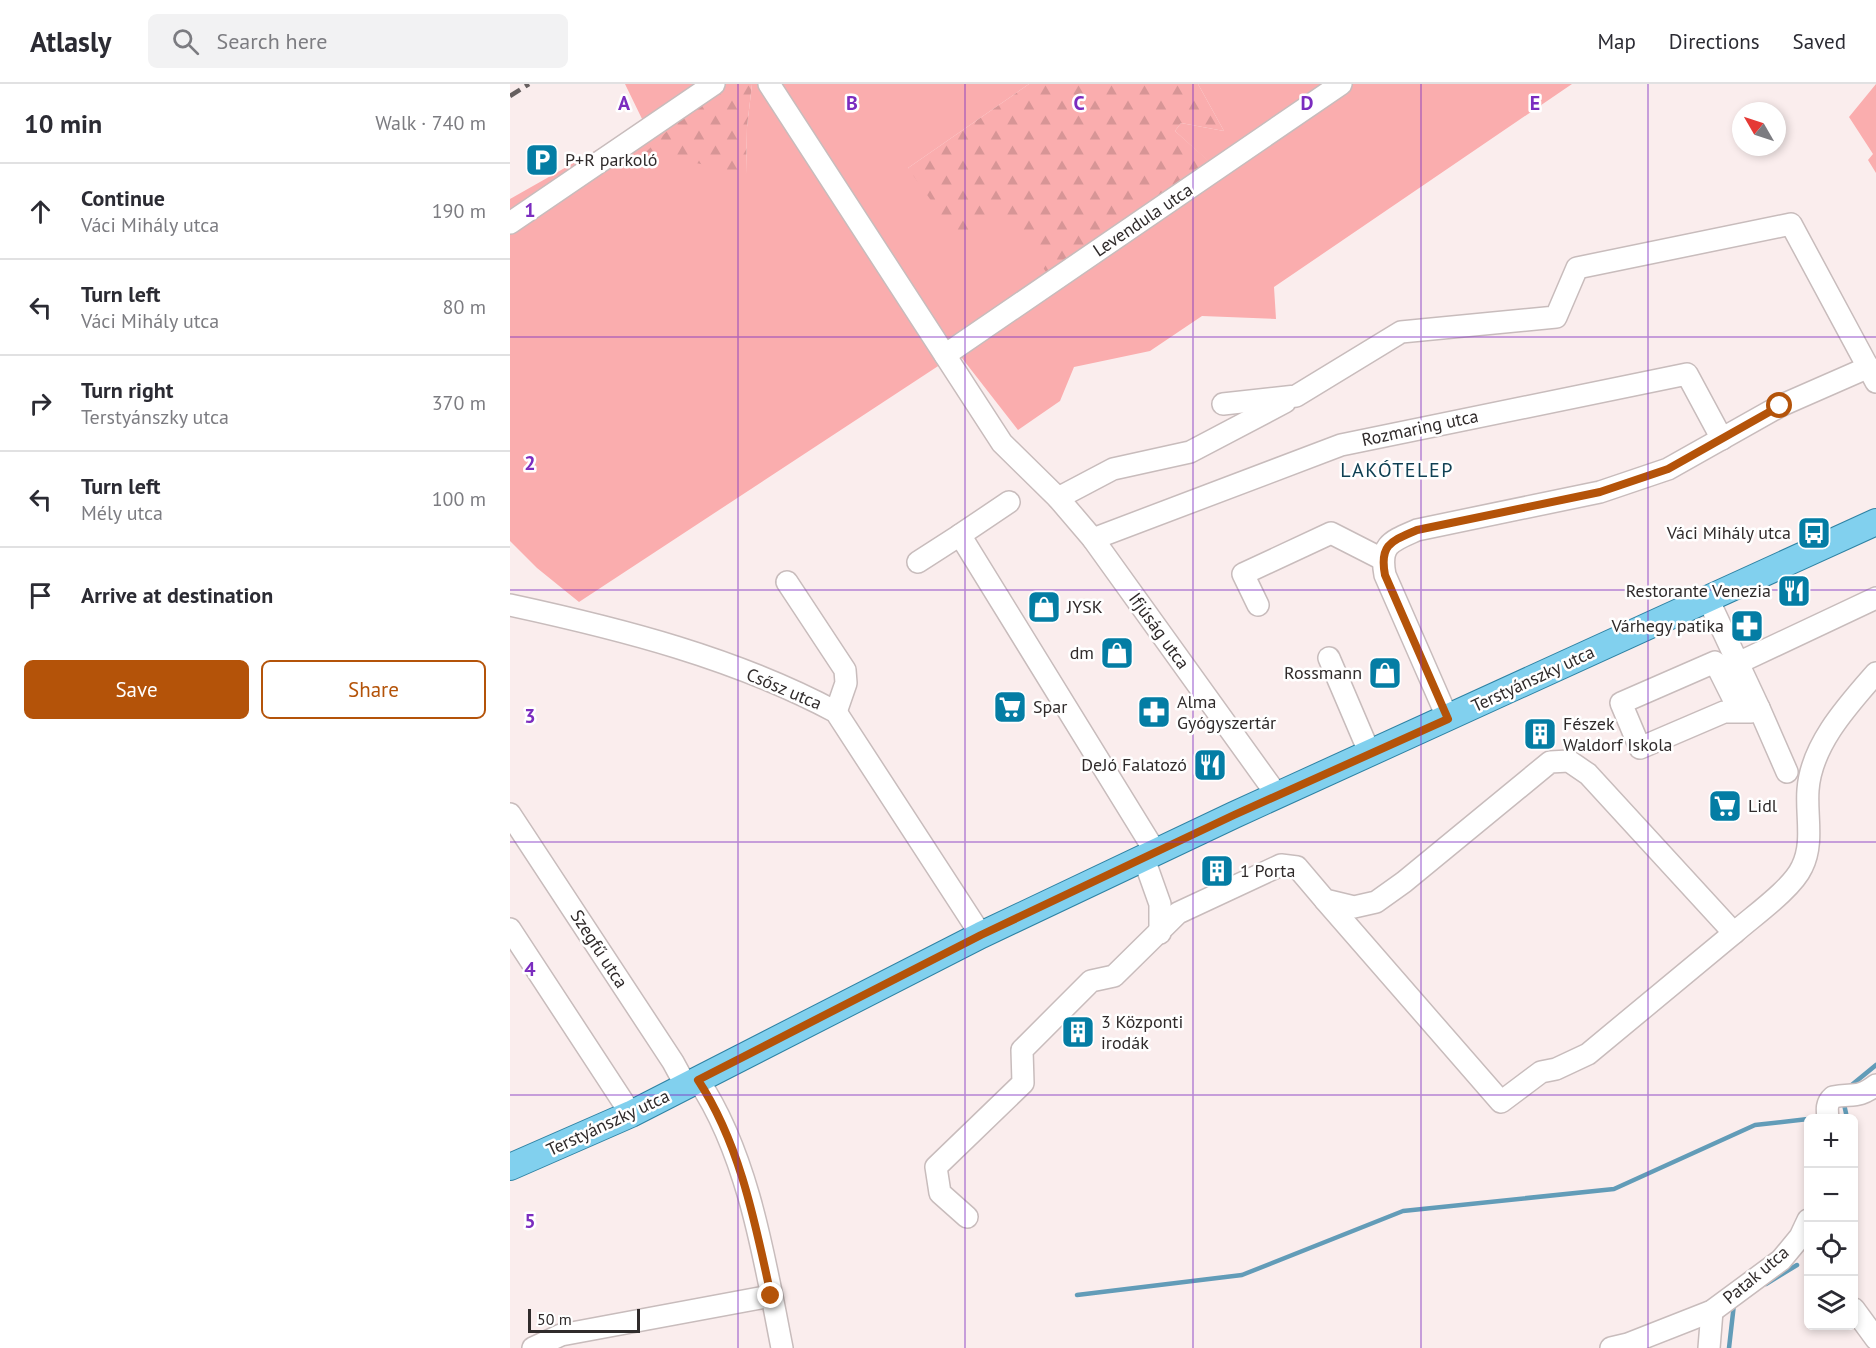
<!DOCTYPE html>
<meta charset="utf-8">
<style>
body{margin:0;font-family:"PT Sans",sans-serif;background:#f2f2f3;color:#2b2b33}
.controls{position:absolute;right:18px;bottom:18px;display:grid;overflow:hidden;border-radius:9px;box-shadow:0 3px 9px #0003}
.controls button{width:54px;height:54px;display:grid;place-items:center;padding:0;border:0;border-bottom:2px solid #e1e1e2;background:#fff;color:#2b2b33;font:30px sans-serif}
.compass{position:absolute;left:1222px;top:18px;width:54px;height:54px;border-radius:50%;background:#fff;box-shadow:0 3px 9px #0003;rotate:309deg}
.scale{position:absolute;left:18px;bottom:15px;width:112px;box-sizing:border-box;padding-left:6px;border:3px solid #302b2b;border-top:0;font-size:16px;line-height:21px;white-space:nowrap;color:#302b2b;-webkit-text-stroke:4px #fff;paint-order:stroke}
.stop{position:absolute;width:18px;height:18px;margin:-14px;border:4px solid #b45309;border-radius:50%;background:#fff}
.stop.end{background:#b45309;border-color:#fff;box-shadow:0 2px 6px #0008}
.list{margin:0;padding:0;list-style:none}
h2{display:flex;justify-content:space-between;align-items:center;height:78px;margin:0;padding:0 24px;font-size:26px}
h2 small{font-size:20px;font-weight:400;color:#7c7c81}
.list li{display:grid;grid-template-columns:39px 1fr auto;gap:18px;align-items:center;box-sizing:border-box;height:96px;padding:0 24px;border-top:2px solid #e1e1e2}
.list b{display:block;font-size:22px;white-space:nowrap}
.list p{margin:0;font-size:20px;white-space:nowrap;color:#7c7c81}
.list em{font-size:20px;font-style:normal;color:#7c7c81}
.actions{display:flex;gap:12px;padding:18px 24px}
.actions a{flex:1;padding:14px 0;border:2px solid #b45309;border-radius:9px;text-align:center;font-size:21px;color:#b45309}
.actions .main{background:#b45309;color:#fff}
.icon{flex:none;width:33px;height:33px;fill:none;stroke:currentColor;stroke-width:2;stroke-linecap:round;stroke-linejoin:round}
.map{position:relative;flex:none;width:1366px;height:1264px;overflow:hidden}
header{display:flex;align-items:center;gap:36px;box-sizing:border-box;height:84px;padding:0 30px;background:#fff;border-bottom:2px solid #e1e1e2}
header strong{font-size:28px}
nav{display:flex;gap:33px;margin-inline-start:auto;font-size:21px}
.search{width:420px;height:54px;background:#f2f2f3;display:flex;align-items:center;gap:15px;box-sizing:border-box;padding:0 21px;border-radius:9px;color:#7c7c81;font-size:22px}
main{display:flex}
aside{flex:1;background:#fff}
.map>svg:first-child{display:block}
.green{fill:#faadae}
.forest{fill:url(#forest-firs)}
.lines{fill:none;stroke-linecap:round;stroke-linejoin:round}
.stream{stroke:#629cb8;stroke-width:4.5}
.minor-casing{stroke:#c8bcbc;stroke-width:24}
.major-casing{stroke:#2e82a3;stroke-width:28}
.minor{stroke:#fff;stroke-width:21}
.major{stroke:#81d0ee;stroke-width:26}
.rail{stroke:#676060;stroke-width:4.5;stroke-dasharray:12 6;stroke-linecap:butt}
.route{stroke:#b45309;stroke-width:8}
.grid{fill:none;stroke:#7b2cbf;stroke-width:1.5;stroke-opacity:0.55}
.labels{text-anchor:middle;stroke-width:5;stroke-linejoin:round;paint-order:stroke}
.poi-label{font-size:18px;fill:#302b2b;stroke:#fff;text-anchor:start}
.street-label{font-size:18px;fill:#302b2b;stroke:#fff}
.neighbourhood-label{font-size:20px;letter-spacing:1.5px;fill:#0f4053;stroke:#fff}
.grid-label{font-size:20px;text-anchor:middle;font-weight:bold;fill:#7b2cbf;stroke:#fff;stroke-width:5;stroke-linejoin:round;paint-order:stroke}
</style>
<header>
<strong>Atlasly</strong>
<div class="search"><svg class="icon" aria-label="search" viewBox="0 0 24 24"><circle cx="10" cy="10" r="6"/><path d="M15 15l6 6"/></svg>Search here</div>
<nav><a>Map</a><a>Directions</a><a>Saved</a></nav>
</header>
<main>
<aside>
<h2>10 min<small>Walk · 740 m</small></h2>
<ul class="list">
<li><svg class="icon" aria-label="ahead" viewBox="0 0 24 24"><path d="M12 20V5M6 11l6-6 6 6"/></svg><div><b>Continue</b><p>Váci Mihály utca</p></div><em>190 m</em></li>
<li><svg class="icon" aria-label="left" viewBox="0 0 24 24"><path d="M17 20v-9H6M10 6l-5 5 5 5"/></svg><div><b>Turn left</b><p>Váci Mihály utca</p></div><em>80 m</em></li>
<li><svg class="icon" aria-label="right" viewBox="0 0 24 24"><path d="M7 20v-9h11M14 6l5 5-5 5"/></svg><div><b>Turn right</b><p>Terstyánszky utca</p></div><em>370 m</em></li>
<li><svg class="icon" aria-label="left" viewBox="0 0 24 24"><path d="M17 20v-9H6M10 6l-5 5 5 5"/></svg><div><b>Turn left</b><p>Mély utca</p></div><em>100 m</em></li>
<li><svg class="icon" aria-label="arrive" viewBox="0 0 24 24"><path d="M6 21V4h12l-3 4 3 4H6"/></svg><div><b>Arrive at destination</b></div></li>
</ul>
<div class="actions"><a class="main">Save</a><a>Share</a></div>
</aside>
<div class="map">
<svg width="1366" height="1264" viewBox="0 0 1366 1264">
<defs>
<pattern id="forest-firs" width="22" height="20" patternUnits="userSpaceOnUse" patternTransform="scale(1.5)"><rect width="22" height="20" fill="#faadae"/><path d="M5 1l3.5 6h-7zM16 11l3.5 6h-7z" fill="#d79596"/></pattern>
</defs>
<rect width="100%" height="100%" fill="#faeded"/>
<g class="green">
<path d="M115,0h90l31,90 1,-47 5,-43h277l-121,84 94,40 217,-37 -44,-40 6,-8 43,8 -26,-47h374l-298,203 2,32 -74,-3 -52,35 -76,16 -14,34 -42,29 -60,-77 -379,249 -42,-34 -27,-27v-342l134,-76z"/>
<path d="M1366,0v89l-8,-13 5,-6 -24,-37z"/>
</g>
<g class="forest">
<path d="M205,0h37l-5,43 -1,47 -100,-22z"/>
<path d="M519,0h169l26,47 -43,-8 -6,8 45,40 -165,114 -53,-77 -43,32 -51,-72z"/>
</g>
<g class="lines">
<g class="stream">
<path d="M1338,1004l28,-23"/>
<path d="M1334,1020l3,14"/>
<path d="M1256,1200l31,-19"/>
<path d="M567,1211l165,-20 161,-64 211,-22 141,-64 53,-6"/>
<path d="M1219,1264l5,-44"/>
</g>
<g class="minor-casing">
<g id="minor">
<path d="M259,0l233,359 56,55 35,41 184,256"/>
<path d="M0,139l204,-139"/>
<path d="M435,271l396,-271"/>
<path d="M713,320l73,-8 105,-64 155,-15 21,-49 214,-44 85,158"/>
<path d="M548,414l55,-29 77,-17 95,-50"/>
<path d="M450,451l49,-33"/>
<path d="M583,455l248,-94 346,-71 35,65"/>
<path d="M408,478l42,-27 196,318"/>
<path d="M277,498l58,88 1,13 -10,29"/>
<path d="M1198,515l51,109 -8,4h-27l-84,36 -19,-45 94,-41 25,50"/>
<path d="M0,521c111,24 225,53 326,107l145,223"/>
<path d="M748,521l-15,-31 88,-41 51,26"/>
<path d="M819,574l41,96"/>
<path d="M1228,579l138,-65"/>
<path d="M1249,624l28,64"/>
<path d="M938,635l-63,-144c-6,-31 7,-34 32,-45l183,-38 68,-23 112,-63 89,-39"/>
<path d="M0,730l163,248 13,24"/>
<path d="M634,775l16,45v29"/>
<path d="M815,816l176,202 40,-30 15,-3 32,-15 146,-121"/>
<path d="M0,845l121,185"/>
<path d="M188,996c50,74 67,181 84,268"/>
<path d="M1318,1034c-1,-8 -2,-15 5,-21 19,-4 25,2 43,-12"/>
<path d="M457,1133l-27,-24 -4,-26 87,-84 -1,-33 69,-69 23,-5 64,-63 103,-48 16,2 28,33 29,7 22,-5 28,-20 146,-120 19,-1 19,13 146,159c19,-17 58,-44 68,-66 12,-24 4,-52 6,-77 3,-45 40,-85 68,-117"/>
<path d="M1344,1225l22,30"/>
<path d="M23,1264l28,-13 210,-39"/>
<path d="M1101,1264l17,-4 84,-33 69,-51 19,-23 8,-17"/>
<path d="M1199,1264l3,-37"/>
</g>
</g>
<g class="major-casing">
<path id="major" d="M0,1083l121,-53 350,-179 253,-120 642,-293"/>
</g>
<use href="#minor" class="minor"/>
<use href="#major" class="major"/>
<path class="rail" d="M0,12l19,-12"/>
</g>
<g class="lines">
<path class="route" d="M261,1212c-16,-74 -31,-152 -73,-216l283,-145 253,-120 214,-96 -63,-144c-6,-31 7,-34 32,-45l183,-38 68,-23 112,-63"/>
</g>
<path class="grid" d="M228,0v1264M455,0v1264M683,0v1264M911,0v1264M1138,0v1264M0,253h1366M0,506h1366M0,758h1366M0,1011h1366"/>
<defs>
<g id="parking-square" transform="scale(1.725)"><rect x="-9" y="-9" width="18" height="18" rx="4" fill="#047da4" stroke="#fff"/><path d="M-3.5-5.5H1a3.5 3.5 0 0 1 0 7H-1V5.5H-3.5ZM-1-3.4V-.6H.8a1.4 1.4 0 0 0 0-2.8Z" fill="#fff"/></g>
<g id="bus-square" transform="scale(1.725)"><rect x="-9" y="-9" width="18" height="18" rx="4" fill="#047da4" stroke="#fff"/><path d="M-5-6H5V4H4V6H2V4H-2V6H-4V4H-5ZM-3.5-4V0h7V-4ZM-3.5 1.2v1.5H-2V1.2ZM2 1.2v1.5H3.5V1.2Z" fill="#fff"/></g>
<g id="restaurant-square" transform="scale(1.725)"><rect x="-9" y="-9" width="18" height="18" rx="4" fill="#047da4" stroke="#fff"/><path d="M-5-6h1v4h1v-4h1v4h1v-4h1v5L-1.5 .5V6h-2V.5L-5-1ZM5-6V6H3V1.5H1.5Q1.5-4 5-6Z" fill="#fff"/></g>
<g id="shop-square" transform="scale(1.725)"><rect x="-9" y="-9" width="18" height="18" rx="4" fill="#047da4" stroke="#fff"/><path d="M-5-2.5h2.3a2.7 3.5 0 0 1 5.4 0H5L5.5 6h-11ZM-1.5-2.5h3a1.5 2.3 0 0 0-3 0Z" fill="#fff"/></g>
<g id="pharmacy-square" transform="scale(1.725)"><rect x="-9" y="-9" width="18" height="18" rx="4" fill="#047da4" stroke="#fff"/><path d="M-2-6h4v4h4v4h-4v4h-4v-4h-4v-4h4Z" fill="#fff"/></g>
<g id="supermarket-square" transform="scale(1.725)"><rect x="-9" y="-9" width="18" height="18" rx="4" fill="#047da4" stroke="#fff"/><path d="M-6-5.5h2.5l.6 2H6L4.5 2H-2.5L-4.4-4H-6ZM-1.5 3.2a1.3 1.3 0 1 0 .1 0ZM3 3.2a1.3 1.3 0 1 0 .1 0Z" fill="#fff"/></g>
<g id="building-square" transform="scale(1.725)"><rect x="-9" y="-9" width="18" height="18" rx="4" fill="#047da4" stroke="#fff"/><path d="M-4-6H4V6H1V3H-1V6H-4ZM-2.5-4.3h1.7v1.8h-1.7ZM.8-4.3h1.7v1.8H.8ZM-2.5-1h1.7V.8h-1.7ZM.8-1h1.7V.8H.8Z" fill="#fff"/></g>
</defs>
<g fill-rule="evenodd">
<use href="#parking-square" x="32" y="76"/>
<use href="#bus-square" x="1304" y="449"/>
<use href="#restaurant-square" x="1284" y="507"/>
<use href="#shop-square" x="534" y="523"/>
<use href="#pharmacy-square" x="1237" y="542"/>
<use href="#shop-square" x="607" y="569"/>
<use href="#shop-square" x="875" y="589"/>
<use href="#supermarket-square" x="500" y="623"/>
<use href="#pharmacy-square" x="644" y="628"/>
<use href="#building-square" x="1030" y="650"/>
<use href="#restaurant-square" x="700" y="681"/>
<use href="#supermarket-square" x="1215" y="722"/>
<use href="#building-square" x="707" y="787"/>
<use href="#building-square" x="568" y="948"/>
</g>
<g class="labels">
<g class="poi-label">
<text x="55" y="82">P+R parkoló</text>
<text x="1281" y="455" text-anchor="end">Váci Mihály utca</text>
<text x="1261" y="513" text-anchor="end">Restorante Venezia</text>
<text x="557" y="529">JYSK</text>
<text x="1214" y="548" text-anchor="end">Várhegy patika</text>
<text x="584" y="575" text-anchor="end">dm</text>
<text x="852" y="595" text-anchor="end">Rossmann</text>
<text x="667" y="624">Alma<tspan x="667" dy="21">Gyógyszertár</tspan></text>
<text x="523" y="629">Spar</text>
<text x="1053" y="646">Fészek<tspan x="1053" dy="21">Waldorf Iskola</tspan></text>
<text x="677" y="687" text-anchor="end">DeJó Falatozó</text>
<text x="1238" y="728">Lidl</text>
<text x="730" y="793">1 Porta</text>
<text x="591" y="944">3 Központi<tspan x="591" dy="21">irodák</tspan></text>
</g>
<g class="street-label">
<text transform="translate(633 136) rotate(-34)" y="6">Levendula utca</text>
<text transform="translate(910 344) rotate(-12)" y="6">Rozmaring utca</text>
<text transform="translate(649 547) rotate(54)" y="6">Ifjúság utca</text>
<text transform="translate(1023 595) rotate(-25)" y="6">Terstyánszky utca</text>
<text transform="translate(274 605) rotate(23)" y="6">Csősz utca</text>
<text transform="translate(89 865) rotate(57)" y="6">Szegfű utca</text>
<text transform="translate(98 1039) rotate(-25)" y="6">Terstyánszky utca</text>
<text transform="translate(1246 1191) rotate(-40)" y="6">Patak utca</text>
</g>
<g class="neighbourhood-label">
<text x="887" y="393">LAKÓTELEP</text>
</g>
</g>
<g class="grid-label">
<text x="114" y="26">A</text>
<text x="342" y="26">B</text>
<text x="569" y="26">C</text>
<text x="797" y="26">D</text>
<text x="1025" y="26">E</text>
<text x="20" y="133">1</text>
<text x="20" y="386">2</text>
<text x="20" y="639">3</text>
<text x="20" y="892">4</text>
<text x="20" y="1144">5</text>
</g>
</svg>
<div class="controls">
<button>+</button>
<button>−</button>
<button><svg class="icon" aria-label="locate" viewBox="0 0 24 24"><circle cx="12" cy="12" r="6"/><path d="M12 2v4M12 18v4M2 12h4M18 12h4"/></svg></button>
<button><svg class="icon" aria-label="layers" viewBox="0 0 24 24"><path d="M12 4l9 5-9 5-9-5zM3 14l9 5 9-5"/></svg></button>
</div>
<svg class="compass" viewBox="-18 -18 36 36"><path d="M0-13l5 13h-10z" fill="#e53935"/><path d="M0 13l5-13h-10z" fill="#7c7c81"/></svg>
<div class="scale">50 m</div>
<div class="stop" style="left:1270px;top:322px"></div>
<div class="stop end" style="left:261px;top:1212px"></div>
</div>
</main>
